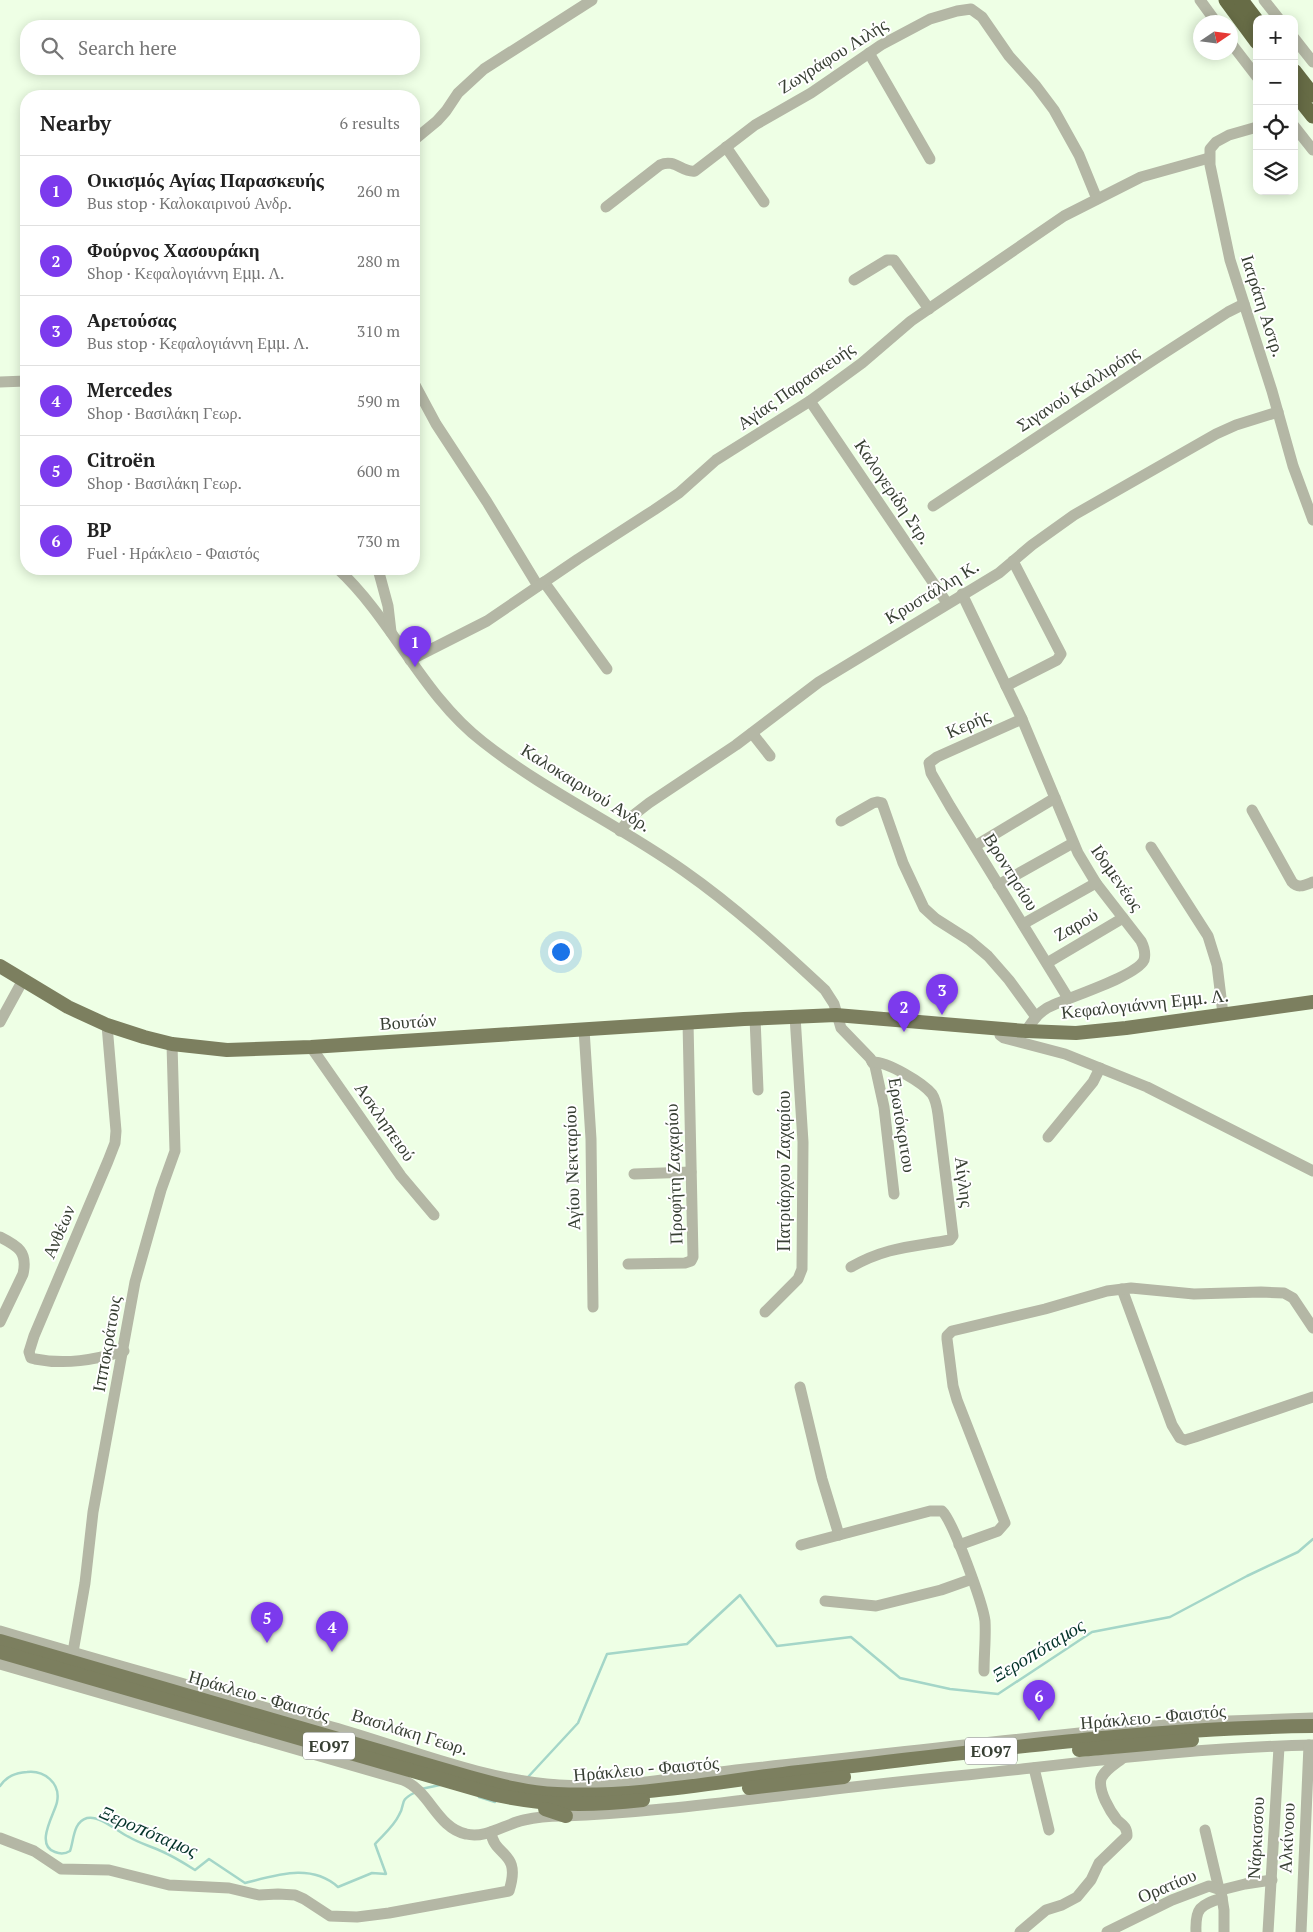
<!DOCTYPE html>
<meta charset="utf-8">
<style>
body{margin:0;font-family:"PT Serif",serif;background:#f2f2f2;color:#222}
.controls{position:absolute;right:15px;top:15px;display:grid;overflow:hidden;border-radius:10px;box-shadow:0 2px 12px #0003}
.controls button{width:45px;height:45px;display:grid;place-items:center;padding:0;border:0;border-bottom:1px solid #e0e0e0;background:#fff;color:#222;font:25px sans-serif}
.compass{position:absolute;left:1193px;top:15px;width:45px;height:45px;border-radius:50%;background:#fff;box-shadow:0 2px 12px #0003;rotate:77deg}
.you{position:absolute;left:560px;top:951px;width:18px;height:18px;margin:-12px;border:4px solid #fff;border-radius:50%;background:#1a73e8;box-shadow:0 0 0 8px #1a73e833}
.badge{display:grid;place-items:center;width:32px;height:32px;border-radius:50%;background:#7c3aed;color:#fff;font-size:16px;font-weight:700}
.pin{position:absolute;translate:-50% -41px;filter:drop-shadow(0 1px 2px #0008)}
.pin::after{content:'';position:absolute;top:26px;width:18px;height:15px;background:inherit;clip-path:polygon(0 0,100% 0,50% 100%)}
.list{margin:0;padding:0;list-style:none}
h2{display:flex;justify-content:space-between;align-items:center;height:65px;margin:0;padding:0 20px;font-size:21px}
h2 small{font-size:16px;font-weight:400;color:#767676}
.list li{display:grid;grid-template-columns:32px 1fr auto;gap:15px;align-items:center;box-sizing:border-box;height:70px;padding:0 20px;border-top:1px solid #e0e0e0}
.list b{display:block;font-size:19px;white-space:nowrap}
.list p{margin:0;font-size:16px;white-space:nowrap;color:#767676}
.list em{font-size:16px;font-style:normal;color:#767676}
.icon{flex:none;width:28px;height:28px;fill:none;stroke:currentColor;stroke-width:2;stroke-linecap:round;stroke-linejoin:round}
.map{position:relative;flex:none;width:1313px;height:1932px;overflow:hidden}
.search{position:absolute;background:#fff;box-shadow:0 2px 12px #0003;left:20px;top:20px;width:400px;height:55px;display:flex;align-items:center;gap:12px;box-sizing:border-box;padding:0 18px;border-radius:20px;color:#767676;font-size:19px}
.panel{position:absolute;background:#fff;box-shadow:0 2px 12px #0003;left:20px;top:90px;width:400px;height:485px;border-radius:20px}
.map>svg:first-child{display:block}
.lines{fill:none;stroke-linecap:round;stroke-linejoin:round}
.stream{stroke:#a4d6c8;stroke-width:2.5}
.minor{stroke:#b4b7a5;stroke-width:11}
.major{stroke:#7c7f5f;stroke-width:14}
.highway{stroke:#676c46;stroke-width:15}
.labels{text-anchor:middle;stroke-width:4;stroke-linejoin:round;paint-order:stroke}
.shield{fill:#fff;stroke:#737970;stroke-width:1}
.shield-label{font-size:16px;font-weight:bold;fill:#373f33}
.street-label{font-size:18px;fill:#373f33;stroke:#fff}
.water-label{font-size:19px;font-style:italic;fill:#05342b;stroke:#fff}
</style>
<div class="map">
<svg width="1313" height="1932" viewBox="0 0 1313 1932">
<rect width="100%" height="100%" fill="#eeffe5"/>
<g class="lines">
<g class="stream">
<path d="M528,1777l50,-54 29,-69 80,-10 53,-49 37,51 74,-9 49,41 50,11 48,5 94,-62 78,-15 77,-41 51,-24 15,-13"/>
<path d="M0,1786c7,-10 15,-13 27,-14 17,-2 34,11 30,30 -2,11 -23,43 -2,50 5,2 10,2 15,-1 4,-11 3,-29 17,-33 13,-3 31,14 42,19 10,6 21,9 32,14 12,5 23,12 34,19l14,-11 36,24c32,-8 66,-20 93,4l34,-14 14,1 -11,-30c8,-9 19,-18 24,-29 7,-11 -1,-14 15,-22"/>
<path d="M421,1789l19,-4"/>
<path d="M479,1797l16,5"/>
</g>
<g class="minor">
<path d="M1200,0l16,22"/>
<path d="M1264,0l15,19"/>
<path d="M1294,38l19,24"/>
<path d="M1230,42l27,35"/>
<path d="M869,53l61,106"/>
<path d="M1294,126l19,24"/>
<path d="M1257,127l-28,8 -13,7 -6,7v16l20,95 42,131 21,75 20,54"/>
<path d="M414,140l23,-19 9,-10 12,-18 26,-24 108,-69"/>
<path d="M726,147l38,55"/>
<path d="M606,207l54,-42c15,-7 22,8 35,6l60,-46 56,-32 70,-48 49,-26 27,-8 14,-2 11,8 27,39 27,30 18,24 25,45 18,44"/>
<path d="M854,280l33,-20h7l35,49"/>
<path d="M0,382l26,-1"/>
<path d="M414,383l22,41 51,78 51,84"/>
<path d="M810,401l137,202"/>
<path d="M933,506l219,-145 76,-49 16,-8"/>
<path d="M338,569c55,51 84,126 145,173 62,49 136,83 201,129 50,35 96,77 141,119l9,14 7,24 29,30 5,8 9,41 10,87"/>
<path d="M378,569l10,37 3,26"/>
<path d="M544,582l63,87"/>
<path d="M962,594l60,125 56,134 18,30 45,58c3,6 5,12 3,19 -8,17 -79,38 -97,48 -10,6 -15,14 -21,23"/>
<path d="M410,660l77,-39 91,-62 76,-49 25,-17 37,-33 94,-59 52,-38 49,-42 153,-105 77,-39 68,-19"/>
<path d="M1006,686l51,-26 4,-6 -48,-93"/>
<path d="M1022,719l-85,38 -8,6 2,10 19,33 118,192"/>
<path d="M752,733l18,23"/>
<path d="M1252,810l40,72c6,7 13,3 21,0"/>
<path d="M841,821l32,-18 4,-1 5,1 21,60 21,45 12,11 33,21 19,16 21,24 27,37"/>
<path d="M620,831l11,-14 18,-14 87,-58 83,-63 180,-109 33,-28 42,-30 142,-81 20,-9 42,-13"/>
<path d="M975,846l80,-48"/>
<path d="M1151,847l57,89 9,29 6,49"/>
<path d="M998,885l75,-42"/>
<path d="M1023,924l73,-41"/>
<path d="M1047,963l76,-45"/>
<path d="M755,1018l3,72"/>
<path d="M0,1022l23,-42"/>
<path d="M107,1025l9,106 -1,12 -7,18 -74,175 -5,16 2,6 4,1c31,6 59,1 89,-8"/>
<path d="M584,1029l7,110 2,168"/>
<path d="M999,1029l1,6 4,3 61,16 82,33 166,84"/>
<path d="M311,1047l90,129 33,39"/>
<path d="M1048,1137l45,-55 7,-14"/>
<path d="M634,1174l57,-2"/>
<path d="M0,1237c18,9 28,15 23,37l-23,48"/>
<path d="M628,1264l57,-1 6,-2 2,-4 -5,-235"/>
<path d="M851,1267c35,-20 60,-20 99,-27l3,-4 -15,-122c-1,-7 -2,-14 -6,-20 -9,-11 -45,-33 -60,-32"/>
<path d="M1122,1289l50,136 8,13 5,2 10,-3 118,-40"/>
<path d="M765,1312l33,-33 4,-10 1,-127 -8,-126"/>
<path d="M800,1387l22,92 17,56"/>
<path d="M801,1545l129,-34h12c11,10 41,93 43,110 1,16 -1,33 -1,50"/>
<path d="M959,1545l39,-14 7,-8 -48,-123 -4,-14 -6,-47v-3l5,-5 93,-22 62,-18 24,-3 63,6 67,-2 23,1 9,5 20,30"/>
<path d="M825,1601l51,5 65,-16 31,-11"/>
<path d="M0,1631c111,33 222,63 332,96 75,21 149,53 227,58 63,4 124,-9 186,-16 133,-14 265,-30 397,-42l58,-5 113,-4"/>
<path d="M73,1652l12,-69 8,-71 42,-230 26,-92 14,-39 -3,-107"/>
<path d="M0,1664l403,116c27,11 34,48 63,54 20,5 39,-10 58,-14 13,-3 25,-4 38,-4 86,-3 172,-15 258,-25 70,-9 141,-15 211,-23 94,-11 188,-21 282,-23"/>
<path d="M1034,1768l15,62"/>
<path d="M1205,1830l14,59"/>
<path d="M0,1838l34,13 27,18 48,1 60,15 60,3 30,7 19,-1 17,1 9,4 26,17 27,1 32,-4 120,-22c13,-41 -15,-33 -18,-59"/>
<path d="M1221,1891l3,19v22"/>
<path d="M1020,1932l26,-22 16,-5 15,-8 14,-17 8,-17 28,-27c0,-9 -4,-11 -10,-16 -7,-9 -19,-29 -16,-41 3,-9 16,-16 23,-22"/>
<path d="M1107,1932l65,-32 37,-14 12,4 24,-6 27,-4"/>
<path d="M1196,1932c-1,-24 4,-27 26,-34"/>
<path d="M1268,1932l11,-185"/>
<path d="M1301,1932l8,-187"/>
</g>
<g class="major">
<path d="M0,966l68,41 39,18 37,12 28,7 55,6 84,-3 433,-28 92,-4 190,16 50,2 50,-5 187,-26"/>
<path d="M0,1641l469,136c29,8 58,16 88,17 80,4 163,-13 242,-22 171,-19 342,-44 514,-46"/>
<path d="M0,1652l496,143c53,11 93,11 147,5"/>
<path d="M1079,1750l113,-10"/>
<path d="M749,1788l95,-11"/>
<path d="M545,1809l21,7"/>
</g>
<g class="highway">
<path d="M1226,0l31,42"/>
<path d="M1241,0l16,21"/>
<path d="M1294,71l19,24"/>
<path d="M1294,92l19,24"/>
</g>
</g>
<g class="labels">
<g class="shield">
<rect x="303" y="1732.5" width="52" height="27" rx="4"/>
<rect x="965" y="1737.5" width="52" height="27" rx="4"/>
</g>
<g class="shield-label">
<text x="329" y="1752">ΕΟ97</text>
<text x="991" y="1757">ΕΟ97</text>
</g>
<g class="street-label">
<text transform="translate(833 56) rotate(-32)" y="6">Ζωγράφου Λιλής</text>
<text transform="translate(1263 306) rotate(72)" y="6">Ιατράτη Αστρ.</text>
<text transform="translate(796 386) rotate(-35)" y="6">Αγίας Παρασκευής</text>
<text transform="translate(1078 389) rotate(-33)" y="6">Σιγανού Καλλιρόης</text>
<text transform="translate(893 492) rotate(56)" y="6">Καλογερίδη Στρ.</text>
<text transform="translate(932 592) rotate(-31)" y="6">Κρυστάλλη Κ.</text>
<text transform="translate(968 724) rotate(-24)" y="6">Κερής</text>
<text transform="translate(586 788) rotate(32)" y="6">Καλοκαιρινού Ανδρ.</text>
<text transform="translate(1011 872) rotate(58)" y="6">Βροντησίου</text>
<text transform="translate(1117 878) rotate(55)" y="6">Ιδομενέως</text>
<text transform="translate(1076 925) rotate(-30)" y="6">Ζαρού</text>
<text transform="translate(1145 1004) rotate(-6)" y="6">Κεφαλογιάννη Εμμ. Λ.</text>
<text transform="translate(408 1022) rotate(-4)" y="6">Βουτών</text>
<text transform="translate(385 1122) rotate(55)" y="6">Ασκληπειού</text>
<text transform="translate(902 1125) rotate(81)" y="6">Ερωτόκριτου</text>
<text transform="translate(572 1168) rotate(-92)" y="6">Αγίου Νεκταρίου</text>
<text transform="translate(784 1171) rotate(-90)" y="6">Πατριάρχου Ζαχαρίου</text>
<text transform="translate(674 1174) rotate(-92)" y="6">Προφήτη Ζαχαρίου</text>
<text transform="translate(964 1182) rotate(83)" y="6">Αίγλης</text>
<text transform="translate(59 1232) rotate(-67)" y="6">Ανθέων</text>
<text transform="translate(107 1344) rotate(-80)" y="6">Ιπποκράτους</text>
<text transform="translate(259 1696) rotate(16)" y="6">Ηράκλειο - Φαιστός</text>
<text transform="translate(1153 1717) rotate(-5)" y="6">Ηράκλειο - Φαιστός</text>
<text transform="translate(410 1732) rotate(17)" y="6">Βασιλάκη Γεωρ.</text>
<text transform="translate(646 1769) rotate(-5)" y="6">Ηράκλειο - Φαιστός</text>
<text transform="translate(1256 1838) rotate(-87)" y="6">Νάρκισσου</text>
<text transform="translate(1287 1838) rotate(-87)" y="6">Αλκίνοου</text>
<text transform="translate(1167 1886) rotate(-23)" y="6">Ορατίου</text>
</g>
<g class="water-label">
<text transform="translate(1038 1650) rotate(-31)" y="7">Ξεροπόταμος</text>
<text transform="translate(149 1831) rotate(23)" y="7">Ξεροπόταμος</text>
</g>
</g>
</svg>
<div class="controls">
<button>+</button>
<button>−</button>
<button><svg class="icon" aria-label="locate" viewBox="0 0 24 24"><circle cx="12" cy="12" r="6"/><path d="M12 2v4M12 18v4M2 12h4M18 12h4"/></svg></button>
<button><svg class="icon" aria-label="layers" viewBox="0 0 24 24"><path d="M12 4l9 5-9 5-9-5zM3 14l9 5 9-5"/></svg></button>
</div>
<svg class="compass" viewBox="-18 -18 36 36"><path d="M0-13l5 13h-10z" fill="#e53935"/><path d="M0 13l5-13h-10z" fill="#767676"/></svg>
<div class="you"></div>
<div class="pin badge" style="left:415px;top:667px">1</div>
<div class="pin badge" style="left:904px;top:1032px">2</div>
<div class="pin badge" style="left:942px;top:1015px">3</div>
<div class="pin badge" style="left:332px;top:1652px">4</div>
<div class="pin badge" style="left:267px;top:1643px">5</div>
<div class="pin badge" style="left:1039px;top:1721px">6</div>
<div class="search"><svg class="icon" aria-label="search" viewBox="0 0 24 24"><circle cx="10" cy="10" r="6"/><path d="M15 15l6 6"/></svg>Search here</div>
<section class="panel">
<h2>Nearby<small>6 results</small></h2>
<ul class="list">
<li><span class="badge">1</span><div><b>Οικισμός Αγίας Παρασκευής</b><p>Bus stop · Καλοκαιρινού Ανδρ.</p></div><em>260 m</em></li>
<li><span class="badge">2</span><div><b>Φούρνος Χασουράκη</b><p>Shop · Κεφαλογιάννη Εμμ. Λ.</p></div><em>280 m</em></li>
<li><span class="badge">3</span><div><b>Αρετούσας</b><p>Bus stop · Κεφαλογιάννη Εμμ. Λ.</p></div><em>310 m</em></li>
<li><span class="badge">4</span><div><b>Mercedes</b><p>Shop · Βασιλάκη Γεωρ.</p></div><em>590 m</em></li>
<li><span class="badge">5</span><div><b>Citroën</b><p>Shop · Βασιλάκη Γεωρ.</p></div><em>600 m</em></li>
<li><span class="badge">6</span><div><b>BP</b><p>Fuel · Ηράκλειο - Φαιστός</p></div><em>730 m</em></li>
</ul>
</section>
</div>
